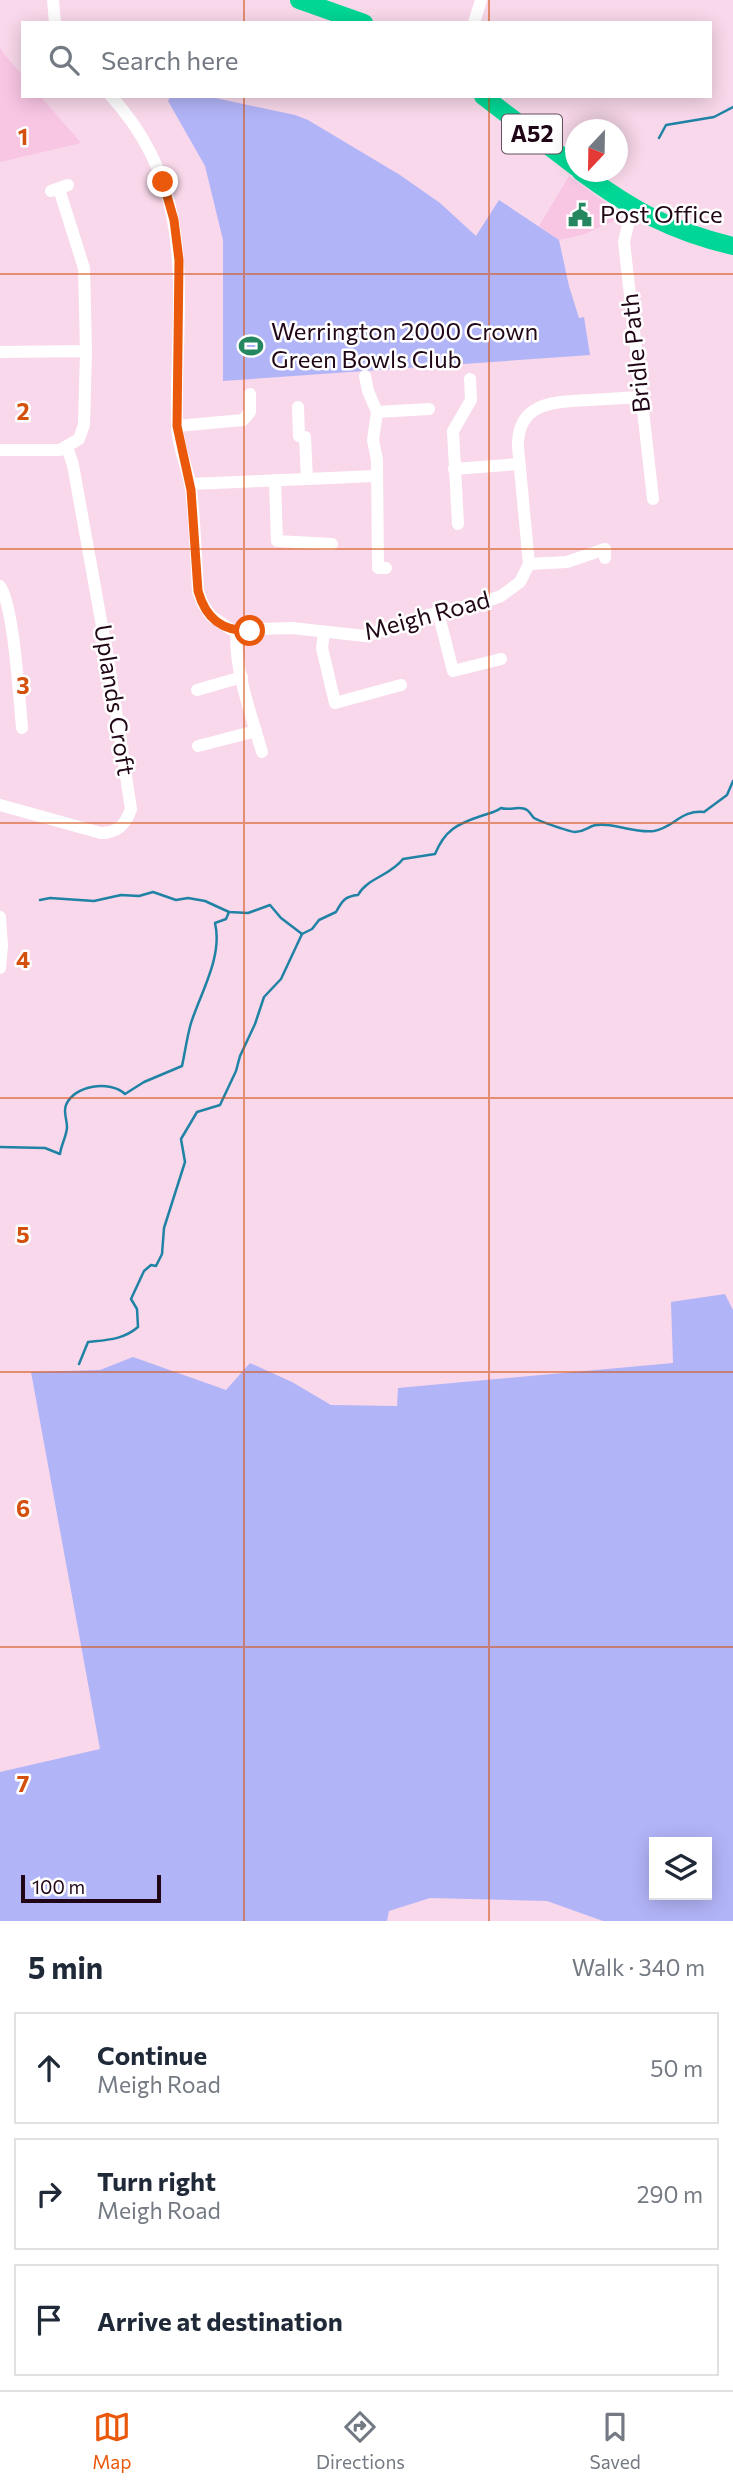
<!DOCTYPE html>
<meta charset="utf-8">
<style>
body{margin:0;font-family:Commissioner,sans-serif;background:#f2f2f3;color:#1f2937}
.controls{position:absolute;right:21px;bottom:21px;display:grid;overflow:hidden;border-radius:0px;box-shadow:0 4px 18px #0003}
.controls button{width:63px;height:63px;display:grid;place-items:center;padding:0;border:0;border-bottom:2px solid #e0e1e3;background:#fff;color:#1f2937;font:35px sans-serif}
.compass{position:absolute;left:565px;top:119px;width:63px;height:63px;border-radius:50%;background:#fff;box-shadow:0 4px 18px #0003;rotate:202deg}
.scale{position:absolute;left:21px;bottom:18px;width:140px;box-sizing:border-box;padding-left:7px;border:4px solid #200617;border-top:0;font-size:19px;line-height:24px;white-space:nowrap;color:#200617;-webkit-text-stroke:5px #fff;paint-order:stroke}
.stop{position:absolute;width:21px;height:21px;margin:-16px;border:5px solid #ea580c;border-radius:50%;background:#fff}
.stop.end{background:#ea580c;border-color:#fff;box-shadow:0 2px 7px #0008}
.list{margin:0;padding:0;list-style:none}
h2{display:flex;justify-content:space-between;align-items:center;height:91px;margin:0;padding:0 28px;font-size:30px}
h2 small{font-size:23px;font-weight:400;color:#747a83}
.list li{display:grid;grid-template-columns:46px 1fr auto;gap:21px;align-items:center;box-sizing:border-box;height:112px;margin:0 14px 14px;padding:0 14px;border:2px solid #e0e1e3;border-radius:0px}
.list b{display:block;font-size:26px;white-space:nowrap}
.list p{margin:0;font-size:23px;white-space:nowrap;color:#747a83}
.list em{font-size:23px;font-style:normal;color:#747a83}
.icon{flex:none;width:38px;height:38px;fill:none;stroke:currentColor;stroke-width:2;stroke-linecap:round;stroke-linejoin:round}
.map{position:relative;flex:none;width:733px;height:1921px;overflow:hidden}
.search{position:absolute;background:#fff;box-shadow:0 4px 18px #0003;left:21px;right:21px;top:21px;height:77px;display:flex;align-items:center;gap:18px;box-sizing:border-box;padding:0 24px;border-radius:0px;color:#747a83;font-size:26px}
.sheet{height:469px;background:#fff}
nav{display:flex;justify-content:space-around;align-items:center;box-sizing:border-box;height:98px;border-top:2px solid #e0e1e3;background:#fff;font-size:19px;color:#747a83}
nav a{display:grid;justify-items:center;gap:4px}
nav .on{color:#ea580c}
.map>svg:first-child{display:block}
.built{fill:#f8c5e3}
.green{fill:#b2b4f8;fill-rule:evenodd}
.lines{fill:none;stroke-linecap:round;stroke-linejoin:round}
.stream{stroke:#2082a4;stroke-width:2.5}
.minor{stroke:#fff;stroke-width:12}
.highway{stroke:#00d695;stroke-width:18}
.route{stroke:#ea580c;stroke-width:9}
.grid{fill:none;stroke:#d4510d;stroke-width:2;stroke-opacity:0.55}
.labels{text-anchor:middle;stroke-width:5;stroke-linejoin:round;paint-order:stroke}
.shield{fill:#fff;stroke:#63515d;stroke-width:2}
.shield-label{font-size:23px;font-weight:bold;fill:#200617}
.poi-label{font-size:24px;fill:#200617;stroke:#fff;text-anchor:start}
.street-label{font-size:24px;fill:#200617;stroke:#fff}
.grid-label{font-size:23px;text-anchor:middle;font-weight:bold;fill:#d4510d;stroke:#fff;stroke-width:5;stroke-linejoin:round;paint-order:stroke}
</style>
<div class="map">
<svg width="733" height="1921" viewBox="0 0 733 1921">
<rect width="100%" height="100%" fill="#f8d8ea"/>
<g class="built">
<path d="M0,47l4,7 19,22v20h17l41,47 -81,19z"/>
<path d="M569,176l46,34 5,8 -35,16 -26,6 -20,-14z"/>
</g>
<g class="green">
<path d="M171,96h35l89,19 13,5 92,55 40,28 36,33 23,-36 60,40 10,46 10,32 5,-1 6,38 -367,26v-141l-18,-74 -37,-65z"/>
<path d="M725,1294l8,16v611h-130l-56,-20 -117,-3 -41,13 -2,10h-387v-149l100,-23 -69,-377 69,-2 33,-13 93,33 24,-27 42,19 39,23 66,1 1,-18 275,-25 -2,-61zM654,1842h53v53h-53z"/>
</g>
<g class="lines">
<g class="stream">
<path d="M659,138l7,-13 48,-8 19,-10"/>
<path d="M40,900l10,-2 44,3 27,-6 18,1 14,-4 23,8 12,-2 17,3 24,11 19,1 22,-8 11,13 21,16"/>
<path d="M302,934l10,-5 7,-9 17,-8c6,-11 9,-16 22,-17 9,-17 32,-19 45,-36l32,-5c10,-24 22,-30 46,-38 8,-3 13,-3 20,-8 9,3 19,-3 26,2 3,2 4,5 7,8 5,3 36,14 41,14 15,-1 13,-9 31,-7 17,1 30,8 48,6 21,-4 26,-21 50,-19l23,-17 6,-14"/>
<path d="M0,1147l45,1 15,6c1,-9 7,-19 7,-27 0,-8 -4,-15 -1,-22 8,-20 44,-25 59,-11l19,-12 38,-16c3,-14 5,-29 9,-43 10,-31 32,-67 24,-100l11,-4 3,-7"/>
<path d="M79,1364l9,-22c18,-2 35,-2 50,-15l-1,-18 -6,-10 13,-28 7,-6 5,1 6,-12 2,-26 21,-66 -4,-23 16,-27 23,-7 16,-34 4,-15 15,-32 9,-27 17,-18 21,-45"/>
</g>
<g class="minor">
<path d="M53,0l2,23"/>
<path d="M474,23l7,-23"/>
<path d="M111,96c92,101 63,208 66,331 1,21 11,41 14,62 4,34 5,68 7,102l5,13 8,12 21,14 60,-2 73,8 73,-24 41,-8 22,-8 19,-14 9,-18 -11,-117c-1,-46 37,-45 72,-47 17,-1 33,-2 50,-3"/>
<path d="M59,189l25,79 2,83"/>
<path d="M51,191l17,-6"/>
<path d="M632,208l-8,34 29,257"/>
<path d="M0,352l86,-1 -2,74 -5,14 -19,11h-60"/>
<path d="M365,376l3,15 9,21 -4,28 4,20 1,108h8"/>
<path d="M298,407l1,29 6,1 2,42"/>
<path d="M377,412l52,-3"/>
<path d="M177,426l66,-6 7,-8v-18"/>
<path d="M454,469l65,-5"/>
<path d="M275,480l2,61 55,3"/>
<path d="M190,484l186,-8"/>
<path d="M458,524l-5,-93 18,-31 -1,-21"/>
<path d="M529,564l38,-2 38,-13v9"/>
<path d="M0,586c14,21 19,111 22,142"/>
<path d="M438,612l15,59 48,-12"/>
<path d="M237,631c-5,31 16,90 25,121"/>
<path d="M324,633l-2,15 13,55 66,-18"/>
<path d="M197,690l45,-13"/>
<path d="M198,746l58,-15"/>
<path d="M0,805l101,28c17,0 25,-9 30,-24l-22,-144 -36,-200 -6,-18"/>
<path d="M0,917l2,29 -2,22"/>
</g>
<g class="highway">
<path d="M299,0l65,23"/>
<path d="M483,96l93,71"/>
<path d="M581,172c52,38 89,59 152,74"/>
</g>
</g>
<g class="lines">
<path class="route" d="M163,182l11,38 5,40 -2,166 14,64 7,101c8,28 24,40 52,40"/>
</g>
<path class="grid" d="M244,0v23M489,0v23M244,96v1825M489,96v1825M0,274h733M0,549h733M0,823h733M0,1098h733M0,1372h733M0,1647h733"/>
<defs>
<g id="civic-bare" transform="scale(1.89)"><path d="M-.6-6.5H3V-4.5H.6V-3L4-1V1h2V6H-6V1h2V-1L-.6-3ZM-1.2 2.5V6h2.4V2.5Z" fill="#248760" stroke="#fff" stroke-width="2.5" paint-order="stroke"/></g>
<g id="stadium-bare" transform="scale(1.89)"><path d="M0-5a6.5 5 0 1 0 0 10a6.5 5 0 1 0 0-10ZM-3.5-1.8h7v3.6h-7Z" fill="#248760" stroke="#fff" stroke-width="2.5" paint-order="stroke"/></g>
</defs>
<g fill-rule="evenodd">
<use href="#civic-bare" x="580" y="215"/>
<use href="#stadium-bare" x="251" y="346"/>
</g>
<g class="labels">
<rect class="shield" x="502" y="114.5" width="60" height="39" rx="5"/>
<g class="shield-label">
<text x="532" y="142">A52</text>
</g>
<g class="poi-label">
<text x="600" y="223">Post Office</text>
<text x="271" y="340">Werrington 2000 Crown<tspan x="271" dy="28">Green Bowls Club</tspan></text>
</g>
<g class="street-label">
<text transform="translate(636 353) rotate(-96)" y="8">Bridle Path</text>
<text transform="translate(427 616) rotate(-15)" y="8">Meigh Road</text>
<text transform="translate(114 700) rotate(81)" y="8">Uplands Croft</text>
</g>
</g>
<g class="grid-label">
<text x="23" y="145">1</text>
<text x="23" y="420">2</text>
<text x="23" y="694">3</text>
<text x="23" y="968">4</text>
<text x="23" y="1243">5</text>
<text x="23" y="1517">6</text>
<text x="23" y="1792">7</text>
</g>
</svg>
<div class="controls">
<button><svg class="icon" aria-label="layers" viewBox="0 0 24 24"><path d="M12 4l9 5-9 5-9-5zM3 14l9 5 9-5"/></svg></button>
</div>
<svg class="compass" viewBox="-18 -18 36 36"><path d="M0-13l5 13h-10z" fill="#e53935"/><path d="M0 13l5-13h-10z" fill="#747a83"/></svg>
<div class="scale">100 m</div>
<div class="stop" style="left:250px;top:631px"></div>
<div class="stop end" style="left:163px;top:182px"></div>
<div class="search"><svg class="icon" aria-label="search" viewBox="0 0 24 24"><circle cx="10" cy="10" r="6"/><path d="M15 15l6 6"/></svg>Search here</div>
</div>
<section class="sheet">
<h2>5 min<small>Walk · 340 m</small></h2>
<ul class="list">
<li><svg class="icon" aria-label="ahead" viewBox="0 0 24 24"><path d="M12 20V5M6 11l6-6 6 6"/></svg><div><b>Continue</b><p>Meigh Road</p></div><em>50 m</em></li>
<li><svg class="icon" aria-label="right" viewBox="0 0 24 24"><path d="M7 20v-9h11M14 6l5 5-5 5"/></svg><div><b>Turn right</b><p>Meigh Road</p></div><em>290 m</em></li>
<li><svg class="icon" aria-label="arrive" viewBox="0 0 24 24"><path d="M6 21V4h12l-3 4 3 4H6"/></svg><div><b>Arrive at destination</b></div></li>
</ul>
</section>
<nav>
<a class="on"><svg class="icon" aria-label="map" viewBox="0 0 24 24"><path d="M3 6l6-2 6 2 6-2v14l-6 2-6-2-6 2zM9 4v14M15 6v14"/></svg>Map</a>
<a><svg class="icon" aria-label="directions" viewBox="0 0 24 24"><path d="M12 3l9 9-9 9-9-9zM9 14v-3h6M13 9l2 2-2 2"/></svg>Directions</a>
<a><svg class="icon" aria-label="saved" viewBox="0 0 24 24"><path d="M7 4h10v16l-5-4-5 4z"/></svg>Saved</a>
</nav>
